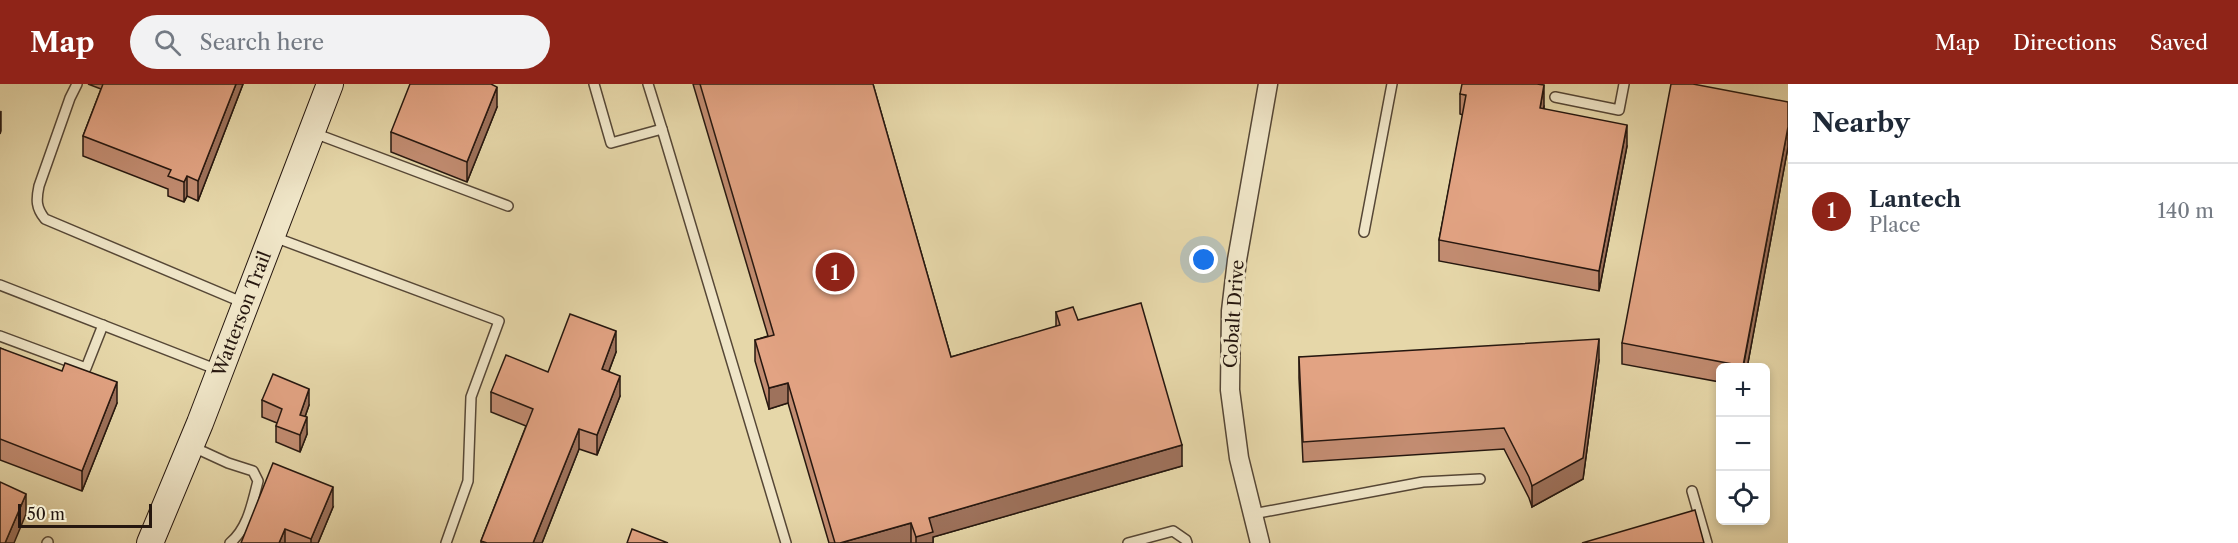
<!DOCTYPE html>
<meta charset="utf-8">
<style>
body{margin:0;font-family:"Libre Caslon Text",serif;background:#f2f2f3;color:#1f2937}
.controls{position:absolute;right:18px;bottom:18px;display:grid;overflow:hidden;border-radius:9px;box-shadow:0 3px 9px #0003}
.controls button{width:54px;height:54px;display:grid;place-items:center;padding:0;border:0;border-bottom:2px solid #e0e1e3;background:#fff;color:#1f2937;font:30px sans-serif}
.scale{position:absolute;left:18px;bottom:15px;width:134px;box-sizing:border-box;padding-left:6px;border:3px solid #26170f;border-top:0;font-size:16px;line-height:21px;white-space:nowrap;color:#26170f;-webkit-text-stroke:4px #efe5c7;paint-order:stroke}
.you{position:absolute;left:1204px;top:176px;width:21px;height:21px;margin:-15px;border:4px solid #fff;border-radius:50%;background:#1a73e8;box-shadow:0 0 0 9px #1a73e833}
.badge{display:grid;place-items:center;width:39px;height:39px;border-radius:50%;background:#8f2418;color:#fff;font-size:20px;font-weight:700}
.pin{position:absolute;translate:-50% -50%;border:3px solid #fff;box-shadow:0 2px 6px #0006}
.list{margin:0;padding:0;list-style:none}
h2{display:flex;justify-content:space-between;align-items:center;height:78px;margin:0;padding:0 24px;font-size:26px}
h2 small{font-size:20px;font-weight:400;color:#747a83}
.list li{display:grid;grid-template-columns:39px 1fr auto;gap:18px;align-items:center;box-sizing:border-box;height:96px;padding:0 24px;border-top:2px solid #e0e1e3}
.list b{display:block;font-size:22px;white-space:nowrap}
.list p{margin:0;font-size:20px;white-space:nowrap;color:#747a83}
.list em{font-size:20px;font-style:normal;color:#747a83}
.icon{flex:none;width:33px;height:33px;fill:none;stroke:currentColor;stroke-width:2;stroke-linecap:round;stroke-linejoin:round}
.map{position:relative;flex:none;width:1788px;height:459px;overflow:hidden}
header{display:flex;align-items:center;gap:36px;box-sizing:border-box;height:84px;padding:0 30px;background:#8f2418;color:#fff}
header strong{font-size:28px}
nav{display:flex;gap:33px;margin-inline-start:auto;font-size:21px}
.search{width:420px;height:54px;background:#f2f2f3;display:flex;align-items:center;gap:15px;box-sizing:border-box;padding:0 21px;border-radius:33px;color:#747a83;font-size:22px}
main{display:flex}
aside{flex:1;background:#fff}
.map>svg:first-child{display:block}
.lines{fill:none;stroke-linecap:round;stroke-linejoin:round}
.lane-casing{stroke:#564736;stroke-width:12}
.street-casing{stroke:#564736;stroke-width:21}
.secondary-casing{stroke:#26170f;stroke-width:28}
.lane{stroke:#efe5c7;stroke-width:9}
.street{stroke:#efe5c7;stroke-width:18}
.secondary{stroke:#efe5c7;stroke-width:26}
.wall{fill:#c28c71;stroke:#26170f;stroke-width:1.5}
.shaded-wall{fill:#9e725c;stroke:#26170f;stroke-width:1.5}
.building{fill:#e2a383;stroke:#26170f;stroke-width:1.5}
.labels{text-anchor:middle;stroke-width:6;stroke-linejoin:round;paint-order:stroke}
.street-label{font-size:18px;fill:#26170f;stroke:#efe5c7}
</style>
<header>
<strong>Map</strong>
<div class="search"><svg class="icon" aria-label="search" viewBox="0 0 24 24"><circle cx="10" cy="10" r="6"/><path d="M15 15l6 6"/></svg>Search here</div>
<nav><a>Map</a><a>Directions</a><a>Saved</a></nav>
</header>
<main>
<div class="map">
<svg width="1788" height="459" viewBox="0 0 1788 459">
<rect width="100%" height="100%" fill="#e6d7a9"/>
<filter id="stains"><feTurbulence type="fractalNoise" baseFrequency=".00333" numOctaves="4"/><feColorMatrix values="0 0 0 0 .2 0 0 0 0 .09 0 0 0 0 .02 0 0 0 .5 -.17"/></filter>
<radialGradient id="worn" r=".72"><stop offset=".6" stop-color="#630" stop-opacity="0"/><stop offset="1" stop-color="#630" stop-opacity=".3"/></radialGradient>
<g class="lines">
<g class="lane-casing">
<g id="lane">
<path d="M77,0l-7,14 -31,88c-3,14 -3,22 6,33l199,84"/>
<path d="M594,0l17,59 51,-14 124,414"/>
<path d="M648,0l14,45"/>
<path d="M1555,13l64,13 5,-26"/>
<path d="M314,49l194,73"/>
<path d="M1364,148l28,-148"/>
<path d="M274,153l225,84 -28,76 -3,84 -22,62"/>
<path d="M0,201l218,85"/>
<path d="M0,252l86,32 17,-43"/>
<path d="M191,362l37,17 25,8 5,10c-6,23 -10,47 -28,62"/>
<path d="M1692,407l15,52"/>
<path d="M1253,430l170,-32 57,-3"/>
<path d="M47,459l1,-1"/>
<path d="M1128,459l45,-12 13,9 1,3"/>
</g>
</g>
<g class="street-casing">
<path id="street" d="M1260,459l-21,-85 -9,-68 1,-79 6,-51 31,-176"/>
</g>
<g class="secondary-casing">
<path id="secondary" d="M150,459l50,-120 130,-339"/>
</g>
<use href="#lane" class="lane"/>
<use href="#street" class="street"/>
<use href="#secondary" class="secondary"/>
</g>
<g class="wall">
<path d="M88,0h155l-45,117 -11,-5 -3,6 -16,-6v-7l-85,-33v-20l18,-47z"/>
<path d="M693,0h180l78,273 105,-30v-15l22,8 104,146 -249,71v6h-104l-41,-140 -19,6 -14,-48v-21l13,-4z"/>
<path d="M1460,10l84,12v3l83,37 -28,145 -160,-30v-21l24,-125 -3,-1z"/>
<path d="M497,23l-30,75 -76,-30v-20z"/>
<path d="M1788,63l-41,221h-27v14l-98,-18v-21z"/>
<path d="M0,264l117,55 -35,88 -82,-31z"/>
<path d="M616,268l-7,19 11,25 -23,59 -18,-6 -37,94h-61v-2l45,-115 -35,-14v-20l57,-20z"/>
<path d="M1299,273l300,3 -16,119 -51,28 -3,-9 -25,-49 -201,13 -4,-84z"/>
<path d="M262,316l47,5 -4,12 2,17 -7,18 -24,-10v-16l1,-3 -15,-6z"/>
<path d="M333,423l-15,36h-77z"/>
</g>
<g class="shaded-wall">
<path d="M236,0h7l-45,117v-20z"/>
<path d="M1544,1v21l-4,23v-21z"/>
<path d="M497,3v20l-30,75v-20z"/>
<path d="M1,27v20l-1,3v-20z"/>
<path d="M1627,41v21l-28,145v-20z"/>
<path d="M1788,43v20l-41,221h-4z"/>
<path d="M187,92v20l-3,6v-20z"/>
<path d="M616,247v21l-14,37v-20z"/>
<path d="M1599,255v21l-16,119 -51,28v-21z"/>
<path d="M620,292v20l-23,59v-20z"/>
<path d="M117,298v21l-35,88v-20z"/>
<path d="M788,299v20l-19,6v-21z"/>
<path d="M309,305v16l-9,26v-16z"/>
<path d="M307,333v17l-7,18v-17z"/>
<path d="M579,345v20l-37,94h-9z"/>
<path d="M1182,361v21l-249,71v6h-17v-6l13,-19z"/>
<path d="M333,403v20l-15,36h-7v-4z"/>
<path d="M26,410v20l-12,29h-9z"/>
<path d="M911,439v20h-71z"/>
<path d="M285,445v14h-6z"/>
</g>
<g class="building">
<path d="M103,0h133l-38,97 -11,-5 -3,6 -16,-6 3,-6 -88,-34z"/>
<path d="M410,0h81l6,3 -30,75 -76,-30z"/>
<path d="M700,0h173l78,273 109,-32 -4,-13 17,-5 5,13 63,-17 41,142 -253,73 4,14 -17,5 -5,-14 -71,20h-5l-47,-160 -19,5 -14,-48 19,-5z"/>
<path d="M1462,0h75l7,1 -4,23 87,17 -28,146 -160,-31 27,-145 -6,-1z"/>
<path d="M1671,0h22l95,18v25l-45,239 -121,-23z"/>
<path d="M570,230l46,17 -14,38 18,7 -23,59 -18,-6 -46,114h-46l-6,-2 52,-132 -42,-17 15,-37 42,17z"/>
<path d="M1599,255l-16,119 -51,28 -3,-9 -25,-49 -201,14 -4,-85z"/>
<path d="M0,264l62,23 3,-8 52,19 -35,89 -82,-32z"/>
<path d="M273,290l36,15 -9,26 7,2 -7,18 -24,-9 6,-17 -20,-9z"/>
<path d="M273,379l60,24 -22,52 -26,-10 -6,14h-38z"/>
<path d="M0,398l26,12 -21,49h-5z"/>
<path d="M1695,426l9,33h-122z"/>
<path d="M632,445l36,14h-41z"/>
</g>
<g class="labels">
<g class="street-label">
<text transform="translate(242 230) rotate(-69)" y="6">Watterson Trail</text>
<text transform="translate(1234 230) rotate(-86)" y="6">Cobalt Drive</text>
</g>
</g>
<rect width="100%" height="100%" filter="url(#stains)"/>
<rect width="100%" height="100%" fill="url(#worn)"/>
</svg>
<div class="controls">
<button>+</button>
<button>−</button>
<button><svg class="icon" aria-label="locate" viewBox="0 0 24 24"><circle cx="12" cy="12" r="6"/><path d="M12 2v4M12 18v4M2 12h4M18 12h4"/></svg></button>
</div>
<div class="scale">50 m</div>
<div class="you"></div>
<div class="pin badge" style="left:835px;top:188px">1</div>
</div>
<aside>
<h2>Nearby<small></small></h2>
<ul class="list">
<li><span class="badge">1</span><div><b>Lantech</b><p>Place</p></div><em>140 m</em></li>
</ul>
</aside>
</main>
